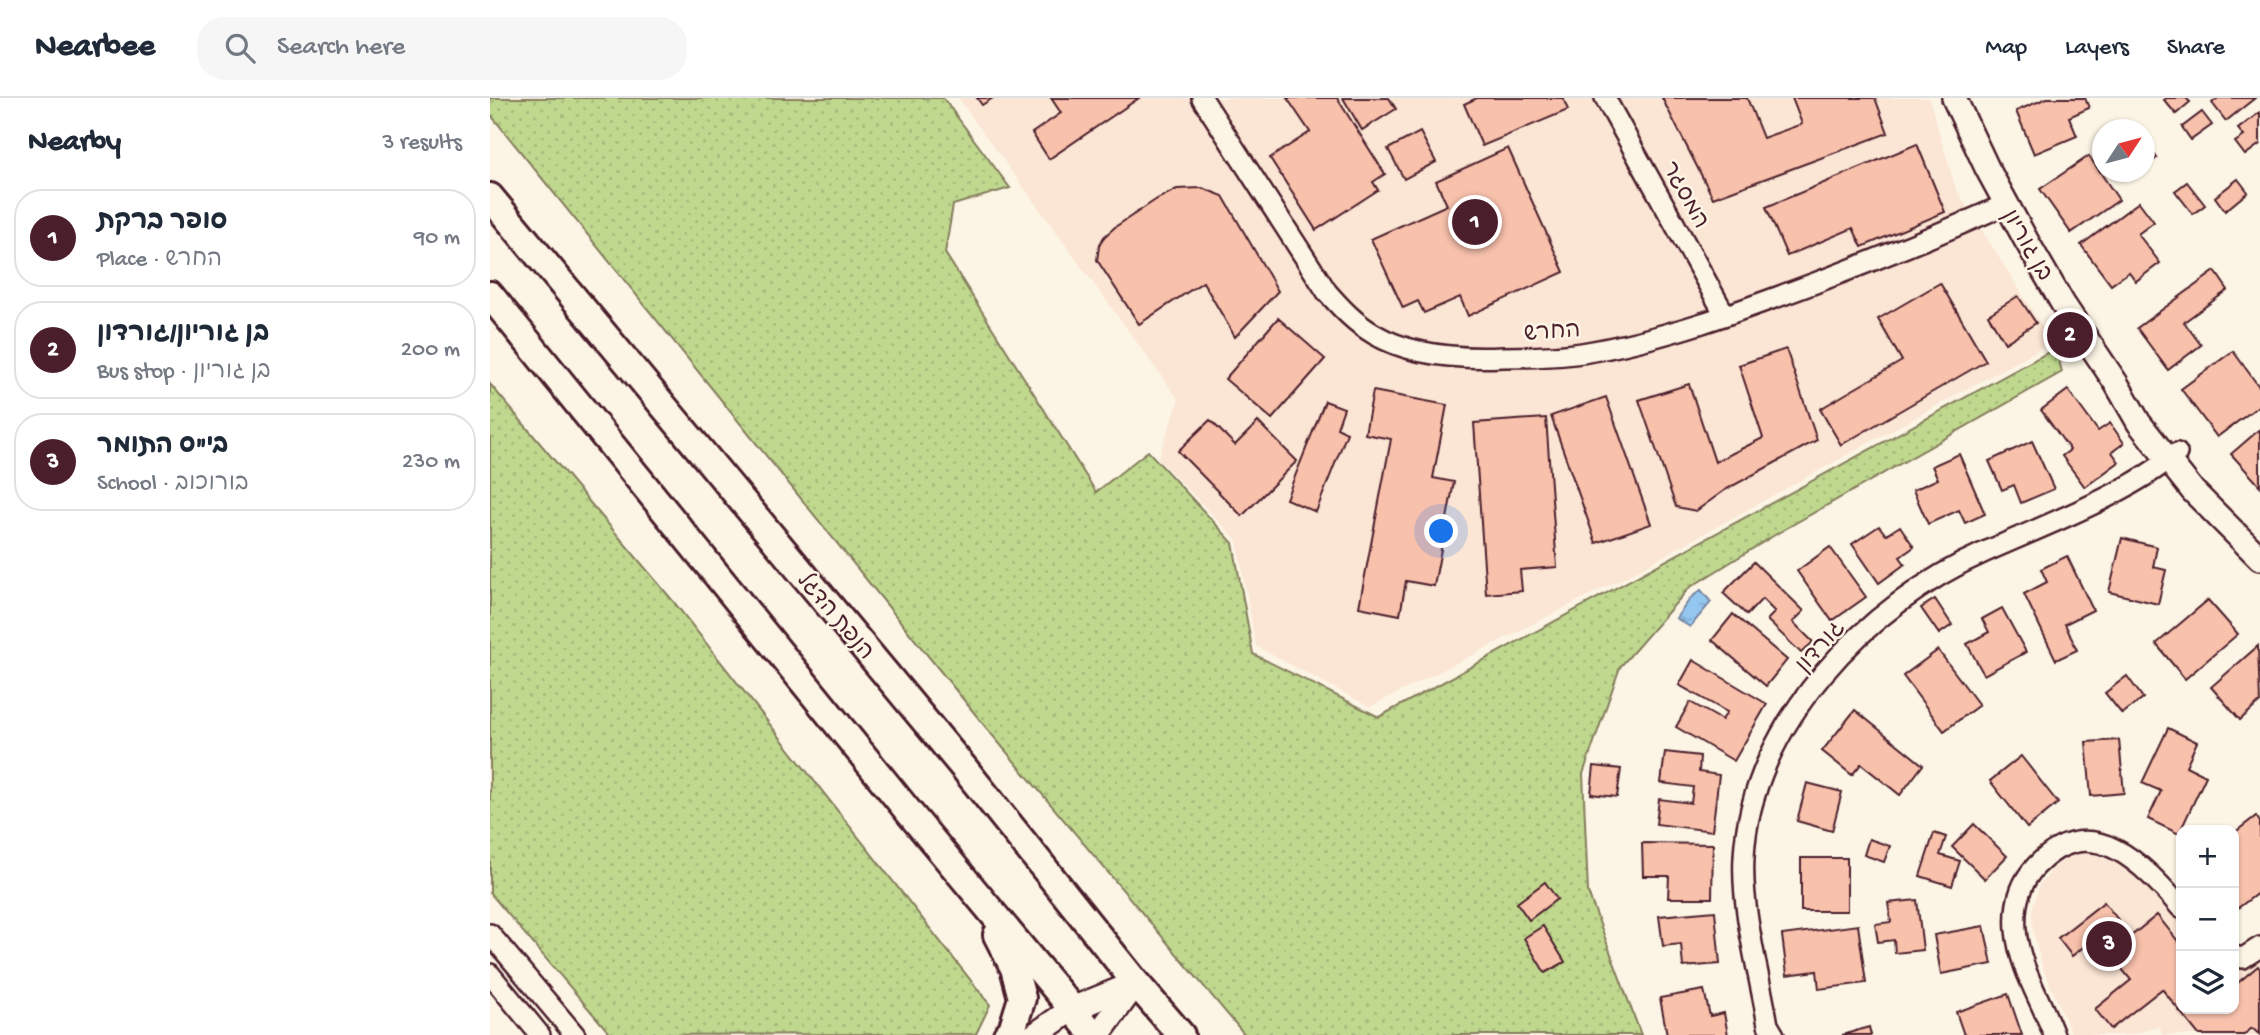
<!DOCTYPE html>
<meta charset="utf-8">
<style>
body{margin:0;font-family:"Gochi Hand","Playpen Sans Hebrew",sans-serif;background:#f6f6f7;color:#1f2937}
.controls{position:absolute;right:21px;bottom:21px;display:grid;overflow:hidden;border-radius:14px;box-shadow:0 2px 5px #0004}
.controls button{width:63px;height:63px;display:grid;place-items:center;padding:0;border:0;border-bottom:2px solid #e0e1e3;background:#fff;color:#1f2937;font:35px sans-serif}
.compass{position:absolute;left:1602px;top:21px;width:63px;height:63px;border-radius:50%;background:#fff;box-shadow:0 2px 5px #0004;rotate:54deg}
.you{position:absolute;left:952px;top:434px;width:24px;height:24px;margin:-18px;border:5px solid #fff;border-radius:50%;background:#1a73e8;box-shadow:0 0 0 10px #1a73e833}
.badge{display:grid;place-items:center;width:46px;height:46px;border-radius:50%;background:#4a1f2b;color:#fff;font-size:23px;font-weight:700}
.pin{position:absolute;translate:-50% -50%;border:4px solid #fff;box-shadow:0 2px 7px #0006}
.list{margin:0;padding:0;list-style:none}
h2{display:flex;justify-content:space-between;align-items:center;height:91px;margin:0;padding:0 28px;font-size:30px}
h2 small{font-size:23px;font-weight:400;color:#747a83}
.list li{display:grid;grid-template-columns:46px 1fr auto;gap:21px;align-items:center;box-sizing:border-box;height:98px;margin:0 14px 14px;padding:0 14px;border:2px solid #e0e1e3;border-radius:28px}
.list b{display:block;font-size:26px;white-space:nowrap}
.list p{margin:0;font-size:23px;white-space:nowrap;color:#747a83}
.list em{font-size:23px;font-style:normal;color:#747a83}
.icon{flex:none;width:38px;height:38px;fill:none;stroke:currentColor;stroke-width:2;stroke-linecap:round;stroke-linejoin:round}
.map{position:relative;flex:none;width:1770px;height:937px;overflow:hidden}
header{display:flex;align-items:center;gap:42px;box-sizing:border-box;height:98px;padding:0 35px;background:#fff;border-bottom:2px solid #e0e1e3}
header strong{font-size:33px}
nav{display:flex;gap:38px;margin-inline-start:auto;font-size:24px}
.search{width:490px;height:63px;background:#f6f6f7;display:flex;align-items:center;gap:18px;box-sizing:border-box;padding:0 24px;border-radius:28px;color:#747a83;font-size:26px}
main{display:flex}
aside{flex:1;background:#fff}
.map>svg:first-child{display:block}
.built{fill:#fbe5d4}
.grass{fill:url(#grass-dots);stroke:#847c5c;stroke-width:2}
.water{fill:url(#water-ripples);stroke:#7684a1;stroke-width:2}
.building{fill:#f8c1ac;stroke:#4a1f2b;stroke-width:2}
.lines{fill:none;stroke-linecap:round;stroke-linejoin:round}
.minor-casing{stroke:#4a1f2b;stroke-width:24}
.tertiary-casing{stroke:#4a1f2b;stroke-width:28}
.secondary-casing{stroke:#4a1f2b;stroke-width:32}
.minor{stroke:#fcf5e5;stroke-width:19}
.tertiary{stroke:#fcf5e5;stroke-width:23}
.secondary{stroke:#fcf5e5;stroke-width:26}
.labels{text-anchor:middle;stroke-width:5;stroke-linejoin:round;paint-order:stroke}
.street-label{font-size:23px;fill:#4a1f2b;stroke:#fcf5e5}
</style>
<header>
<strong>Nearbee</strong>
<div class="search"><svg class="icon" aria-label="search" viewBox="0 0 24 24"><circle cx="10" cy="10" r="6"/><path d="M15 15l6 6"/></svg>Search here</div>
<nav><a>Map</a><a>Layers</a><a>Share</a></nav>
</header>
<main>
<aside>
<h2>Nearby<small>3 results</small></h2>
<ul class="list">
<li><span class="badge">1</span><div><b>סופר ברקת</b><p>Place · החרש</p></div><em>90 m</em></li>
<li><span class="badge">2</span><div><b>בן גוריון/גורדון</b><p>Bus stop · בן גוריון</p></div><em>200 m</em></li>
<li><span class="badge">3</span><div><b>בי&quot;ס התומר</b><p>School · בורוכוב</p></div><em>230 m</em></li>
</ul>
</aside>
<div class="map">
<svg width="1770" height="937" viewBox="0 0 1770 937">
<defs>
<pattern id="grass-dots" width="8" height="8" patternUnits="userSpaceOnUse" patternTransform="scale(1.75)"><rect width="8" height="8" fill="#bfd88e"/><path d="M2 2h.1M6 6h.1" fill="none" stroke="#a6b97b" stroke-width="1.8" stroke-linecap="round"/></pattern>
<pattern id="water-ripples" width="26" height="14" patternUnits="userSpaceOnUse" patternTransform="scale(1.75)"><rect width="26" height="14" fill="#93c7f0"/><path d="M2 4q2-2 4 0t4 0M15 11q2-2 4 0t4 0" fill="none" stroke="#80aace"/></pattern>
</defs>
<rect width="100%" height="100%" fill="#fcf5e5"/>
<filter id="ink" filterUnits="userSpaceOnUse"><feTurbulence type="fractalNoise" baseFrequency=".0143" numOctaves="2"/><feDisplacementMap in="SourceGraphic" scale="14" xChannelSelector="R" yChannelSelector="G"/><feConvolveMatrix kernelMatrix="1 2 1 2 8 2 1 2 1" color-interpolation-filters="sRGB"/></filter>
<g filter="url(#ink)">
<g class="built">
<path d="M468,0h971l27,91 96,153 -425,234 -257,131 -114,-61 -19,-106 -79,-81 21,-59z"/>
<path d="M1584,755l16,1 27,8 28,19 36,39v89h53v-47l26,-6v79h-98l-2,-9 -30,9h-58l-30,-69 -9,-35 -1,-21 8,-26 15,-17z"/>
</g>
<g class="grass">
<path d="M0,0h453l67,90 -57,17 -8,48 151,239 52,-41 85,92 20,111 126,63 677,-369 6,24 -284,161 -89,55 -69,79 -37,107 5,118 53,143h-396l-257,-305 -498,-616z"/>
<path d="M0,286l183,217 317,404 -14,29 -365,1 -121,-142z"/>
</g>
<path class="water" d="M1211,492l10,12 -21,25 -14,-9 15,-20z"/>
<g class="building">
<path d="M487,0h16l-11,7z"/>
<path d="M561,0h88l-90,61 -17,-26 29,-20z"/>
<path d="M797,0h50l48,76 -12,8 5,8 -62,40 -46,-72 40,-26z"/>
<path d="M853,0h46l7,11 -34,21z"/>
<path d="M987,0h86l5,12 -86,36 -18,-42z"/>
<path d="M1172,0h85l16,40 39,-14 -10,-26h83l13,35 -175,65z"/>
<path d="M1557,0h38l4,10 -20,9 8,19 -43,18 -18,-43z"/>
<path d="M1677,0h19l4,4 -14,12 -12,-14z"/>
<path d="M1728,0h37l-29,23 -14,-18z"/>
<path d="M1712,14l10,13 -21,15 -9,-13z"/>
<path d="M1770,14v32l-15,11 -10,-13 9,-6 -6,-7z"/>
<path d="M930,34l16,30 -32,17 -16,-30z"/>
<path d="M1654,42l13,18 -13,9z"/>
<path d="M1427,46l28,68 -83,35 -9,-19 -66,28 -21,-49z"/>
<path d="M1018,50l56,124 -96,44 -8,-19 -36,16 -6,-12 -15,7 -32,-69 76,-34 -11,-24z"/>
<path d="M1599,58l30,44 -48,33 -31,-44z"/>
<path d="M1748,81l10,13 -23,19 -10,-14z"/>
<path d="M1697,84l18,23 -12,9 -18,-23z"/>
<path d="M712,90l21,8 55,95 -43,46 -32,-55 -64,42 -42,-64 2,-14 5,-9 11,-10 42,-28 20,-10z"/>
<path d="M1649,104l15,20 -16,12 22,29 -24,18 -7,-9 -18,13 -30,-40z"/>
<path d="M1725,173l13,19 -44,32 17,23 -33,25 -31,-42z"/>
<path d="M1450,185l46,78 -145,84 -21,-36 82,-48 -24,-42z"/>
<path d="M1528,198l18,27 -31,20 -17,-28z"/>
<path d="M788,220l47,41 -53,60 -47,-40z"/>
<path d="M1296,251l31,91 -92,50 -29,21 -20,-4 -37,-107 50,-16 26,78 48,-24 -24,-73z"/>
<path d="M1743,253l27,37v17l-43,32 -36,-48z"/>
<path d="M1578,292l30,41 12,-8 14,20 -12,9 7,10 -34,25 -23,-31 8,-6 -29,-40z"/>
<path d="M883,293l74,14 -14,73 21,4 -20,104 -28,-5 -6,34 -41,-8 32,-168 -26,-5z"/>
<path d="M1116,299l45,127 -55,19 -45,-127z"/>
<path d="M835,303l19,7 -7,20 10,5 -31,79 -30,-13z"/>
<path d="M1056,320l11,149 -37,3 2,21 -36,3 -12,-171z"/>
<path d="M720,322l25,25 23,-23 39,39 -55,55 -64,-65z"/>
<path d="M1770,331v57l-29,-32z"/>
<path d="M1542,343l22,48 -33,14 -7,-18 -12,5 -13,-29z"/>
<path d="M1469,356l26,60 -20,9 -6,-13 -31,14 -15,-34 25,-11 -6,-13z"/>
<path d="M1389,428l7,9 14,-9 14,21 -14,10 5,7 -26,19 -27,-39z"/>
<path d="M1632,440l35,9 -4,20 13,3 -8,34 -49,-12z"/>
<path d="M1340,449l36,50 -34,24 -35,-50z"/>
<path d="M1577,458l26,54 -28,14 12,26 -21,10 -32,-66 23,-12 -6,-13z"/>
<path d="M1264,464l50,49 -11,11 20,20 -12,11 -34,-33 8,-8 -13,-13 -15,16 -24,-22z"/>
<path d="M1445,501l17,26 -13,9 -18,-26z"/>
<path d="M1718,502l30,34 -53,45 -29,-35z"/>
<path d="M1512,510l24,44 -42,23 -17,-31 22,-12 -7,-13z"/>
<path d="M1243,516l54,46 -21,26 -54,-46z"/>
<path d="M1768,548l2,56 -20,18 -29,-33z"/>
<path d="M1448,552l41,55 -35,26 -41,-55z"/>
<path d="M1203,562l74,44 -33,57 -58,-34 14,-25 32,18 5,-8 -48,-27z"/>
<path d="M1637,578l16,22 -21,16 -17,-21z"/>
<path d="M1365,612l68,55 -23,30 -39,-31 -9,11 -30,-24z"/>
<path d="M1678,630l29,14 -11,24 20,10 -27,58 -31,-15 13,-28 -19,-8z"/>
<path d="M1629,642l5,53 -33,3 -5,-54z"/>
<path d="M1175,654l35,4 -1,16 20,3 -7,56 -56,-7 3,-25 32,4 2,-16 -32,-4z"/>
<path d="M1531,658l37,47 -31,25 -37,-47z"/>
<path d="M1104,668l27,3 -4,28 -26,-3z"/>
<path d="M1317,685l35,9 -10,39 -35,-10z"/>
<path d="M1766,718l4,6v74l-2,-3 -24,18v-78z"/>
<path d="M1484,726l33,32 -22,23 -33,-32z"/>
<path d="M1444,735l12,4 -6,18 20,6 -8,25 -32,-10z"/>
<path d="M1379,741l21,7 -6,16 -20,-7z"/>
<path d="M1152,745l71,1 -1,54h-44l1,-22h-26z"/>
<rect x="1311" y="760" width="46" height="53"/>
<path d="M1055,784l12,17 -28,21 -12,-17z"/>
<path d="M1427,802l6,50 -28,3 -1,-13 -16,2 -3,-18 16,-2 -3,-19z"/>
<path d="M1614,804l27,34 26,-21 24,30v64h53v-23l24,-20 2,3v66l-8,-7 -8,7h-45l-37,-46 -51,40 -16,-20 36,-29 -35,-43 -24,19 -14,-18z"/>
<path d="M1225,813l5,53 -37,3 -2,-23 -18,2 -4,-30z"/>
<path d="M1368,827l8,58 -47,6 -2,-18 -30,4 -5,-40z"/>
<path d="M1053,828l22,36 -20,11 -21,-35z"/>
<path d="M1494,828l8,38 -51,10 -7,-39z"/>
<path d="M1214,892l6,26 14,-3 4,22h-61l-7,-37z"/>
<path d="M1518,896l14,41h-58l-8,-23z"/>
<path d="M1379,929l2,8h-29z"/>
</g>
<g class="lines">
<g class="minor-casing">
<g id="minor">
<path d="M712,0l125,194c14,16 28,31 47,42 37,22 87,25 129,23 26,0 54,0 79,-4 80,-13 158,-42 233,-70 65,-25 128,-50 191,-79"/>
<path d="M1115,0l120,217"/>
<path d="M0,836l85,101"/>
<path d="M1744,858l9,2 17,-11"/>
<path d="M0,876l50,61"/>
<path d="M1284,937l-6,-10c-9,-53 -27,-115 -24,-168 6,-133 125,-254 241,-305 62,-28 140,-56 192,-99"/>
<path d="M1564,937c-13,-35 -35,-68 -38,-105 -2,-25 3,-46 20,-64 55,-58 108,-1 145,42"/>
</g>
</g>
<g class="tertiary-casing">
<g id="tertiary">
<path d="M1464,0l33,70 39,72 37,64 53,79 23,40 54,68 67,67"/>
<path d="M545,937l37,-26 64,-26"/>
<path d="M608,937l38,-52"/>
</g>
</g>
<g class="secondary-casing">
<g id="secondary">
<path d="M0,99l474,571 172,215 45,52"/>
<path d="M0,197l422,521 182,219"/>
<path d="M507,837l17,33 8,30 -10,32 -5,5"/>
</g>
</g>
<use href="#minor" class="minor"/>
<use href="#tertiary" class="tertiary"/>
<use href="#secondary" class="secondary"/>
</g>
</g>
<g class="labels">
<g class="street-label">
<text transform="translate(1197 96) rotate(61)" y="8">המסגר</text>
<text transform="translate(1539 146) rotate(60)" y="8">בן גוריון</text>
<text transform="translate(1062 232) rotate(-4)" y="8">החרש</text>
<text transform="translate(347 517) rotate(50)" y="8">הנפת הדגל</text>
<text transform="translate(1329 547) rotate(-48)" y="8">גורדון</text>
</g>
</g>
</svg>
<div class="controls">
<button>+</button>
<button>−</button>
<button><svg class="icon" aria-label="layers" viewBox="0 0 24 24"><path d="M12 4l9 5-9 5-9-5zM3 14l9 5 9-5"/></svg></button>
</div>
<svg class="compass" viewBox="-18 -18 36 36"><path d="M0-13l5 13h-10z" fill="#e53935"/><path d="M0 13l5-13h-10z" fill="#747a83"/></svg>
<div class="you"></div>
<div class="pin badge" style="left:985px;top:124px">1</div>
<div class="pin badge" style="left:1580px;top:237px">2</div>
<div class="pin badge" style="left:1619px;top:846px">3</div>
</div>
</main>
